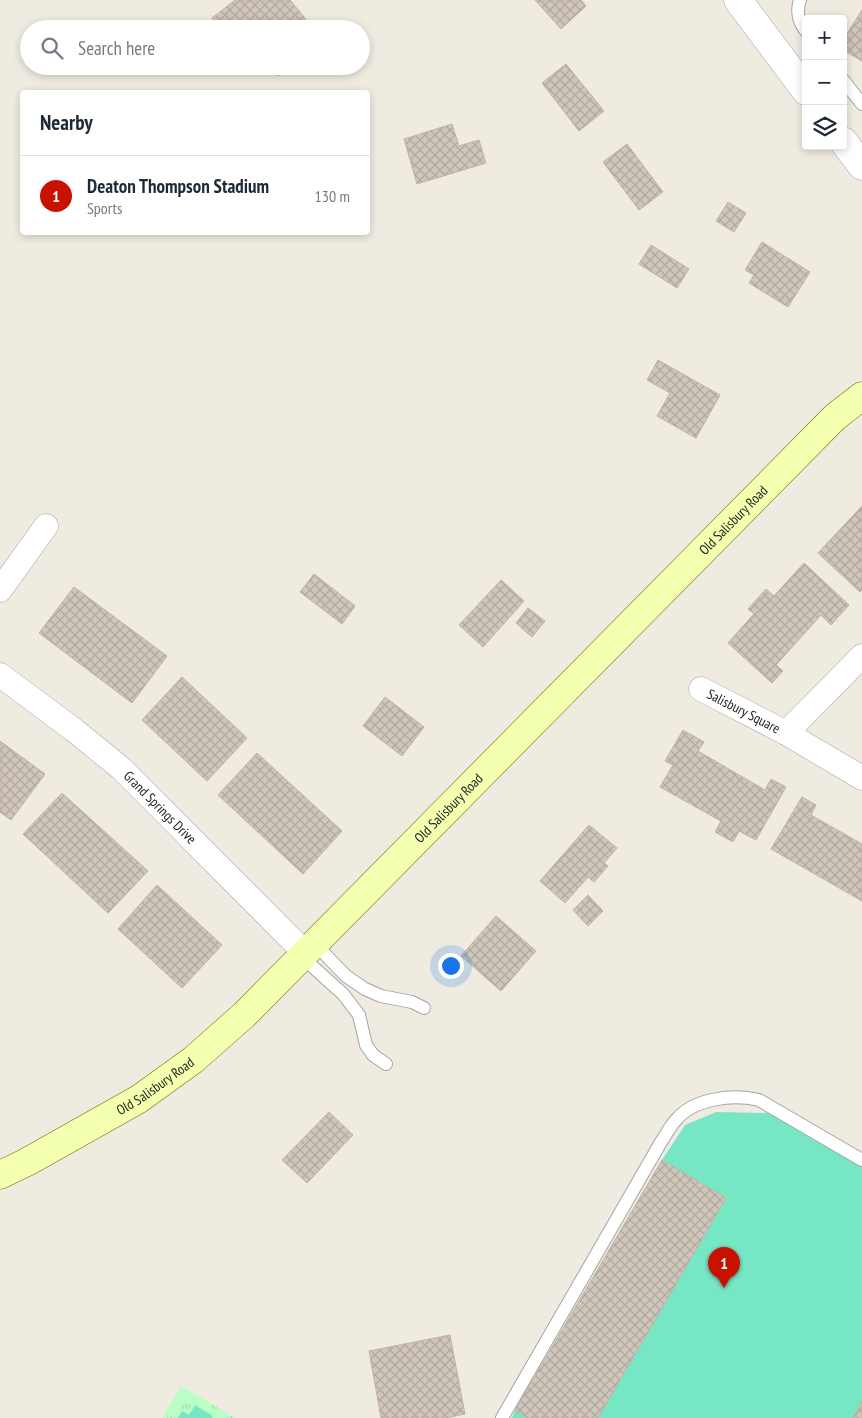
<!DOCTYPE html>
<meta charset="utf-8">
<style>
body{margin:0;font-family:"PT Sans Narrow",sans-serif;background:#f6f6f7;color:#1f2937}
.controls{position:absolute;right:15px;top:15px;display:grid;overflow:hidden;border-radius:5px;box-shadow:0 2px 8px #0003}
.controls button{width:45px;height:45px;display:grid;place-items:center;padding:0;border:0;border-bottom:1px solid #e0e1e3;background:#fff;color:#1f2937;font:25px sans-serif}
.you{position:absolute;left:450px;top:965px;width:18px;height:18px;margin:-12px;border:4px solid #fff;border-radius:50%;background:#1a73e8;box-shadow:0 0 0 8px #1a73e833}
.badge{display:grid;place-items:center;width:32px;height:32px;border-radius:50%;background:#c91100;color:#fff;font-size:16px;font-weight:700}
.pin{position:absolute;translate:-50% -41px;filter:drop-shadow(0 1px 2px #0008)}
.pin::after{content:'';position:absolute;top:26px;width:18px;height:15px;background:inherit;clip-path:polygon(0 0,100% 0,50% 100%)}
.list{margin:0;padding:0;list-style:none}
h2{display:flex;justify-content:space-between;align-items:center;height:65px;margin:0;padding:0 20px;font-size:21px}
h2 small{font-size:16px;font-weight:400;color:#747a83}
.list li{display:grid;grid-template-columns:32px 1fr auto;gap:15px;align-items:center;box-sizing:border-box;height:80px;padding:0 20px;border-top:1px solid #e0e1e3}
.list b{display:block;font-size:19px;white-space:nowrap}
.list p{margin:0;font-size:16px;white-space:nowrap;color:#747a83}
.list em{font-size:16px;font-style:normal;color:#747a83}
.icon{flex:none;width:28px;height:28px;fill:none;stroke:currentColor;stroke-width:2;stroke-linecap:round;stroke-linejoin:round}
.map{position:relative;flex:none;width:862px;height:1418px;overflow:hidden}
.search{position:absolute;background:#fff;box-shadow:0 2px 8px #0003;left:20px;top:20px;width:350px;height:55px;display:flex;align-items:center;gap:12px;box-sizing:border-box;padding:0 18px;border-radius:28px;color:#747a83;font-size:19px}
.panel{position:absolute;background:#fff;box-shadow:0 2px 8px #0003;left:20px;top:90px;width:350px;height:145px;border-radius:5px}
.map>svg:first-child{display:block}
.park{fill:url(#park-tufts)}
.pitch{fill:#77e6c4}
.building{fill:url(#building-cross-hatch);stroke:#c2b3a2}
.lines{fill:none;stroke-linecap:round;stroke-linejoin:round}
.service-casing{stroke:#a4a4a4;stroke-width:14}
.minor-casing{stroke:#a4a4a4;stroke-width:25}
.tertiary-casing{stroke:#a4a4a4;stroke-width:29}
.secondary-casing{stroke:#607700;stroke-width:29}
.service{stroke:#fff;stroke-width:12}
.minor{stroke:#fff;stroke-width:24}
.tertiary{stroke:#fff;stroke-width:28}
.secondary{stroke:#f4ffaf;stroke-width:28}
.labels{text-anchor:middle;stroke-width:5;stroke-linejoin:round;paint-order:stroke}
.street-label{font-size:14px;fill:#1d1d1d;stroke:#fff}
</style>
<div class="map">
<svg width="862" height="1418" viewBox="0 0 862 1418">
<defs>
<pattern id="park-tufts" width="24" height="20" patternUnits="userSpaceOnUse" patternTransform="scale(1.25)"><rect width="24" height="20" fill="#b9fec4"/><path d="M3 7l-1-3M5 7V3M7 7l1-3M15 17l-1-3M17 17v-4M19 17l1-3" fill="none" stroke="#9fd9a8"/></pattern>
<pattern id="building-cross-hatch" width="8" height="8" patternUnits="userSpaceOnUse" patternTransform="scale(1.25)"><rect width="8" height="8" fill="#cfc5ba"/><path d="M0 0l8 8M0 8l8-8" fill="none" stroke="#b1a99f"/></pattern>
</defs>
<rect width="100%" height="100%" fill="#efebe1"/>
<path class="park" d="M181,1386l54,32h-73z"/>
<g class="pitch">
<path d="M716,1112l54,1 92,53v252h-350l3,-8 147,-250 23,-35z"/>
<path d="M195,1405l18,11 -1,2h-34l4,-7 7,4z"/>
</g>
<g class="building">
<path d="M235,0h55l24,29h-93l-9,-11z"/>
<path d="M535,0h46l5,6 -25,23z"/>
<path d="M862,10v51l-19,-11v-10z"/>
<path d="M566,64l38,47 -25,20 -37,-48z"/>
<path d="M270,66h19l-11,10z"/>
<path d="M452,124l7,22 20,-6 7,23 -69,21 -13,-45z"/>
<path d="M627,144l36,48 -24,18 -36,-48z"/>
<path d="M728,202l18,11 -12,19 -18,-11z"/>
<path d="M762,242l48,30 -22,35 -39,-24 5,-8 -9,-5z"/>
<path d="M651,245l38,24 -12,19 -38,-24z"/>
<path d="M658,360l62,35 -24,43 -39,-22 13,-23 -23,-13z"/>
<path d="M862,506v84l-2,2 -42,-39z"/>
<path d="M804,563l45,42 -18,20 -10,-10 -45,50 7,6 -11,12 -44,-40 26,-29 -6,-5 18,-20 8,7z"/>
<path d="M314,574l41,32 -13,18 -42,-32z"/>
<path d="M501,580l23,21 -41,46 -24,-22z"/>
<path d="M74,587l93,69 -35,47 -93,-70z"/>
<path d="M528,608l17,13 -13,16 -16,-14z"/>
<path d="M182,677l65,61 -40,43 -65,-61z"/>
<path d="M385,697l39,30 -22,29 -39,-30z"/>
<path d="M683,730l21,12 -6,9 67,39 6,-11 15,8 -30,53 -17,-9 -6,11 -18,-10 6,-11 -61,-34 13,-22 -8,-4z"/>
<path d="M0,741l45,33 -34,46 -11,-8z"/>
<path d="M257,753l85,78 -39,43 -85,-79z"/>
<path d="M62,793l86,78 -40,42 -85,-79z"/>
<path d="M802,797l14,8 -5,10 51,29v57l-91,-52z"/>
<path d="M589,825l28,23 -13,15 4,3 -14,16 -6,-5 -23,26 -25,-22z"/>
<path d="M157,885l65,60 -40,43 -64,-59z"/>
<path d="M588,895l15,16 -15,15 -15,-16z"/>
<path d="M496,916l40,35 -35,40 -40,-35z"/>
<path d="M329,1112l24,23 -46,48 -25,-23z"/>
<path d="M662,1160l64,38 -128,220h-71l-12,-8z"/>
<path d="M450,1335l15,79 -19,4h-65l-12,-67z"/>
<path d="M862,1402v16h-9z"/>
</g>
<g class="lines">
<g class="service-casing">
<g id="service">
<path d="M800,0c-4,12 -2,21 6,31"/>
<path d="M843,80l19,24"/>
<path d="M315,944l31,32 19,13 16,7 31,6 12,6"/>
<path d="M302,957l41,37 16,21 7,30 7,10 13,9"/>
<path d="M502,1418l159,-276c5,-7 9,-16 15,-22 18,-22 57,-26 83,-20l103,60"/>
</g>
</g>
<g class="minor-casing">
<g id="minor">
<path d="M0,590l46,-64"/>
<path id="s1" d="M0,675l74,55 48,39 183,184"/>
<path id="s2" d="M701,689l85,44 76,45"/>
<path d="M786,733l76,-77"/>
</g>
</g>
<g class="tertiary-casing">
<g id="tertiary">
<path d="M738,0l68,91"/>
<path d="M843,141l19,25"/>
</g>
</g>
<g class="secondary-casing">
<g id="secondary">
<path id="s3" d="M0,1175l27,-13 112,-63 54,-39 51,-45 591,-598 27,-21"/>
</g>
</g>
<use href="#service" class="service"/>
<use href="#minor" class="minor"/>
<use href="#tertiary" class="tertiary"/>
<use href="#secondary" class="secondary"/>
</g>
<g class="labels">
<g class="street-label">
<text dy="5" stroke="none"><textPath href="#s3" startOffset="989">Old Salisbury Road</textPath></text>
<text dy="5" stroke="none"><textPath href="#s2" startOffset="48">Salisbury Square</textPath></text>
<text dy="5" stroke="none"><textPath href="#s1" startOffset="208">Grand Springs Drive</textPath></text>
<text dy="5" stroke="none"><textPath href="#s3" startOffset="584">Old Salisbury Road</textPath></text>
<text dy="5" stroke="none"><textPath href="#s3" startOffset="179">Old Salisbury Road</textPath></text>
</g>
</g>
</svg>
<div class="controls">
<button>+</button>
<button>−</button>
<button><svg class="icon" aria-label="layers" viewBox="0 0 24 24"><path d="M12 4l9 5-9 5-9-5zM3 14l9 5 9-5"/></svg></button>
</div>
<div class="you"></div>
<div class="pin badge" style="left:724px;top:1288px">1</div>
<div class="search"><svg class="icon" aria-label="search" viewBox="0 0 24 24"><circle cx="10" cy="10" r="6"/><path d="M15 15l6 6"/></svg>Search here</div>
<section class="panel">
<h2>Nearby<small></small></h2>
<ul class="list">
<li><span class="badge">1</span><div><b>Deaton Thompson Stadium</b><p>Sports</p></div><em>130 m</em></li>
</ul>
</section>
</div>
